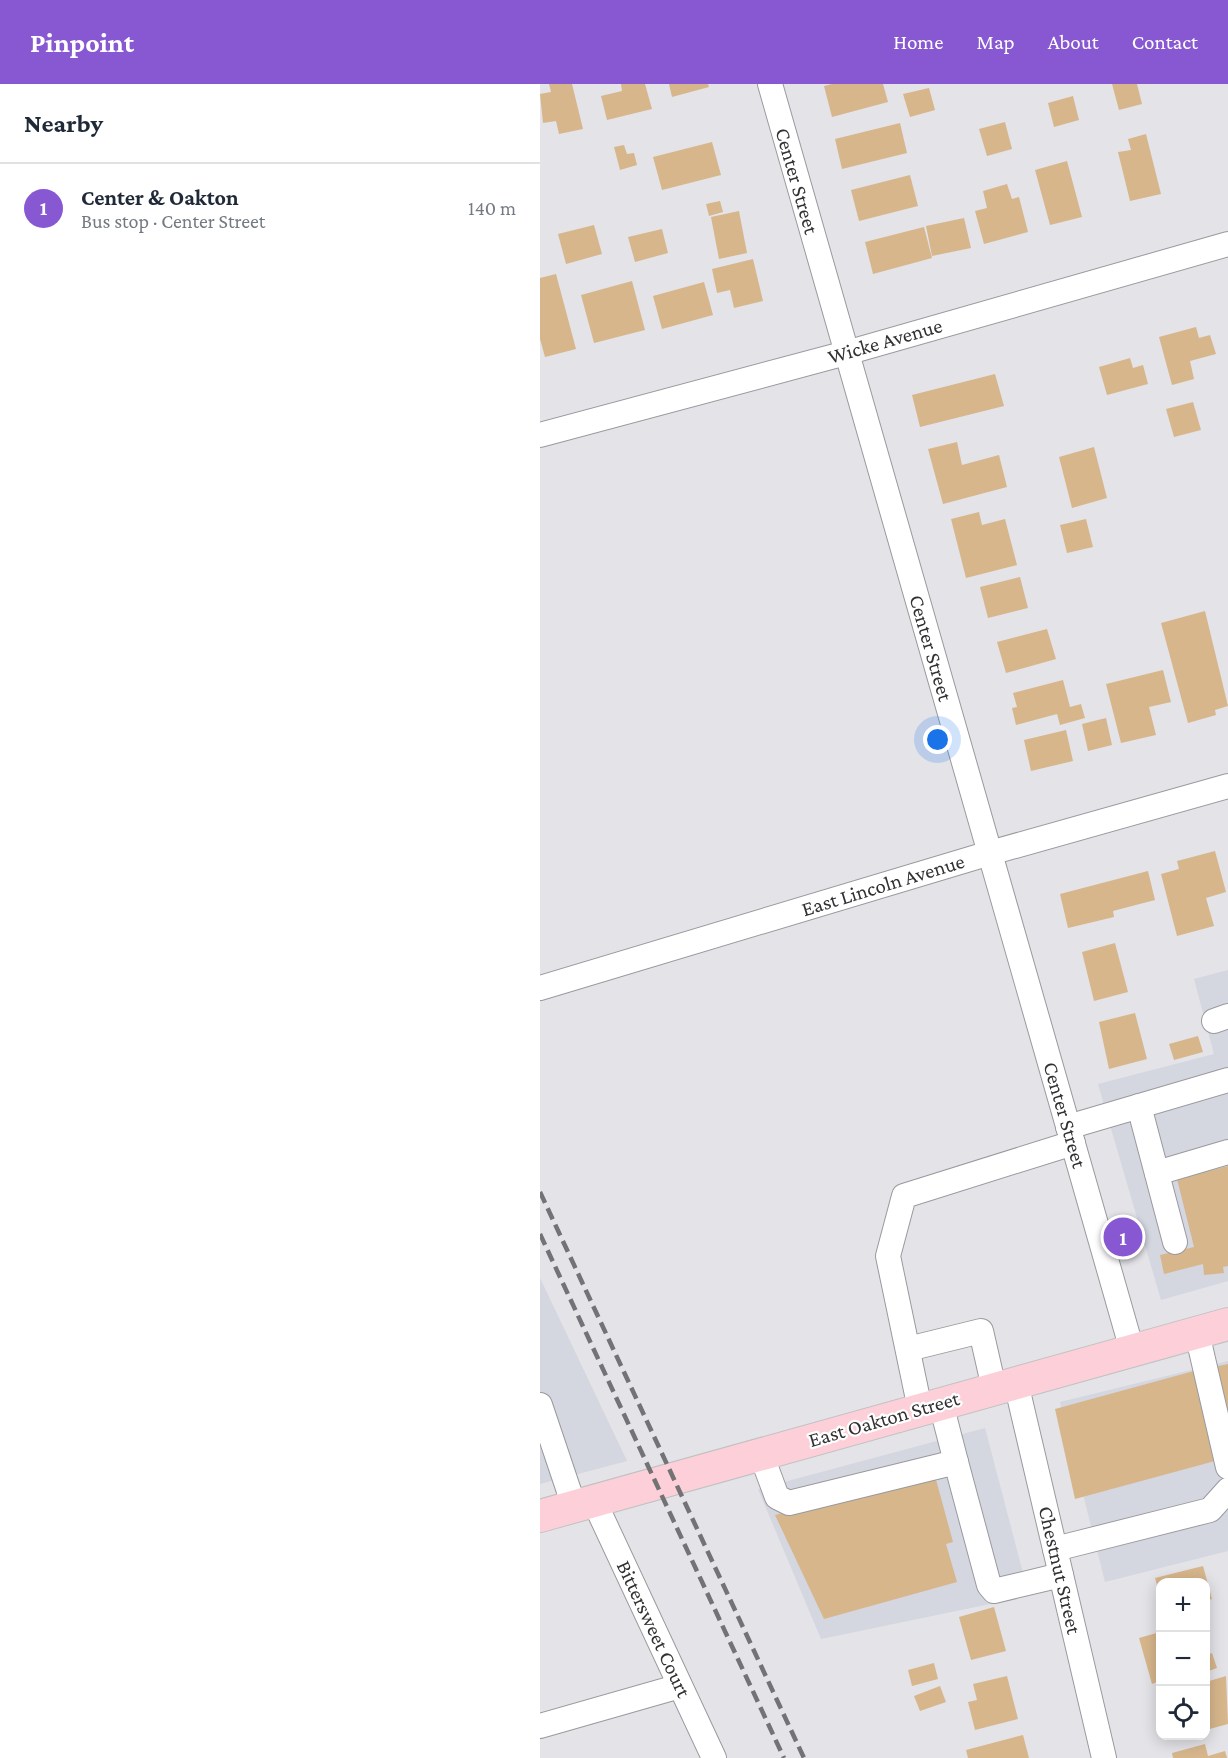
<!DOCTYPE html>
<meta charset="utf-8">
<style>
body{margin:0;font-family:"Crimson Pro",serif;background:#f6f6f7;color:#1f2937}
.controls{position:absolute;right:18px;bottom:18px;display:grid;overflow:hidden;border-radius:12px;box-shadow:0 3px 15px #0003}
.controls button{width:54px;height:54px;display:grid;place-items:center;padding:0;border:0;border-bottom:2px solid #e0e1e3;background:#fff;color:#1f2937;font:30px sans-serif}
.you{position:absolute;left:398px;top:656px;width:21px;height:21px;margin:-15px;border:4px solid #fff;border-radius:50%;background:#1a73e8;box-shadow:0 0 0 9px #1a73e833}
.badge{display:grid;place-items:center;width:39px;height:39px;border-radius:50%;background:#8758d1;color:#fff;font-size:20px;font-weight:700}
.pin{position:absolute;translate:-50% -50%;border:3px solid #fff;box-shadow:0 2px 6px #0006}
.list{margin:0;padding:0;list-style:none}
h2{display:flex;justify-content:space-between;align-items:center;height:78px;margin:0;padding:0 24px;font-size:26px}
h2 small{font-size:20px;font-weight:400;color:#747a83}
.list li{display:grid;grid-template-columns:39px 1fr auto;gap:18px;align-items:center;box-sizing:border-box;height:90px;padding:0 24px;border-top:2px solid #e0e1e3}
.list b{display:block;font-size:22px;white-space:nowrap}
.list p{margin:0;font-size:20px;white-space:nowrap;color:#747a83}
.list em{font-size:20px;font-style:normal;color:#747a83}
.icon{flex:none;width:33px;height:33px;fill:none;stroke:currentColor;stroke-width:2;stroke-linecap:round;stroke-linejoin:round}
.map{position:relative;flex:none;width:688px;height:1674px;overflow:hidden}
header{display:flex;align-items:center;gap:36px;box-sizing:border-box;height:84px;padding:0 30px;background:#8758d1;color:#fff}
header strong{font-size:28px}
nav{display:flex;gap:33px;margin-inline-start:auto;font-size:21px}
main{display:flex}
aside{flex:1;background:#fff}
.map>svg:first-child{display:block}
.built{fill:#d4d6e0}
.building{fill:#d7b68c}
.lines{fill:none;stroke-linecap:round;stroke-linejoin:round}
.minor-casing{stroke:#999a9e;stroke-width:26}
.major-casing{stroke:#c1c1c2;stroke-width:34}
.minor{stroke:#fff;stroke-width:24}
.major{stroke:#fdd0d9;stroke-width:32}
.rail{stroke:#737376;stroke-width:4.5;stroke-dasharray:12 6;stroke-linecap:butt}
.labels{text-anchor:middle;stroke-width:4.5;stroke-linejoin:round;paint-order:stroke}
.street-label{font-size:21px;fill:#313133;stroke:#fff}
</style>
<header>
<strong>Pinpoint</strong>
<nav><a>Home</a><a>Map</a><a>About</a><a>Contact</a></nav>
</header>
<main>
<aside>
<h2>Nearby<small></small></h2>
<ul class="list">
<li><span class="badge">1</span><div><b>Center &amp; Oakton</b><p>Bus stop · Center Street</p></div><em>140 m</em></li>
</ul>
</aside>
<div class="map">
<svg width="688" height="1674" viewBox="0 0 688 1674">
<rect width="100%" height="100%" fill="#e3e3e8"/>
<g class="built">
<path d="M688,886v311l-67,19 -63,-216 116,-30 -20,-75z"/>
<path d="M0,1194l87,183 -87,23z"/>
<path d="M688,1277v190l-123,31 -45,-180z"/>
<path d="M445,1344l44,168 -208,43 -63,-150z"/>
</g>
<g class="building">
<path d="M9,0h23l11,45 -24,5 -3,-13 -13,2 -3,-29 11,-2z"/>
<path d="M81,0h24l7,25 -45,11 -6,-24 21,-5z"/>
<path d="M129,0h39l1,3 -37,10z"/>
<path d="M292,0h51l5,18 -56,15 -8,-31z"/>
<path d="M572,0h25l5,20 -23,6z"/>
<path d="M389,4l6,22 -25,7 -7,-23z"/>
<path d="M533,12l6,24 -25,7 -6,-24z"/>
<path d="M465,38l7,27 -25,7 -8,-27z"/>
<path d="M360,39l7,30 -65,16 -7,-30z"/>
<path d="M606,50l15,60 -31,7 -12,-49 13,-2 -3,-11z"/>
<path d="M172,58l9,33 -59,15 -9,-33z"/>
<path d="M84,61l3,9 7,-1 3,12 -17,5 -6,-23z"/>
<path d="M527,77l15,56 -32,8 -15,-55z"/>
<path d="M370,91l8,31 -59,15 -8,-31z"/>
<path d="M467,100l5,15 7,-2 9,35 -44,12 -9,-33 12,-3 -4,-17z"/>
<path d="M180,117l3,11 -14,4 -3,-12z"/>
<path d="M199,127l8,42 -28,6 -8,-42z"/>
<path d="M424,134l7,30 -39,8 -6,-30z"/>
<path d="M54,141l8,29 -36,10 -8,-30z"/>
<path d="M384,143l8,31 -59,16 -8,-32z"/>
<path d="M122,145l6,24 -33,9 -7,-25z"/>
<path d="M213,175l10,42 -29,7 -4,-18 -13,3 -5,-24z"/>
<path d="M16,190l20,75 -31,8 -5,-18v-61z"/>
<path d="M92,197l13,49 -51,13 -13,-48z"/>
<path d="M164,198l9,33 -51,14 -9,-33z"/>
<path d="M656,243l3,11 11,-3 6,19 -26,7 4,18 -22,6 -13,-48z"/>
<path d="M590,274l3,10 10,-3 5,19 -41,11 -8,-28z"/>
<path d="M455,290l9,32 -84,21 -8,-32z"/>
<path d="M653,318l8,28 -27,7 -8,-28z"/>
<path d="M417,358l5,23 37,-10 8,32 -64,17 -15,-55z"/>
<path d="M554,363l13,51 -35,10 -13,-51z"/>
<path d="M439,428l3,13 23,-6 12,46 -51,13 -15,-59z"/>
<path d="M546,435l7,28 -26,6 -7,-28z"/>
<path d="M480,493l8,31 -40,10 -8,-31z"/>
<path d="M665,527l23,95 -13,4 1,5 -28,8 -27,-100z"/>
<path d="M507,545l9,30 -50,14 -9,-31z"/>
<path d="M623,586l8,32 -22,5 7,28 -35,8 -15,-59z"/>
<path d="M523,596l7,27 11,-3 4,14 -25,7 -3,-11 -41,11 -4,-17 5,-1 -4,-14z"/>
<path d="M566,634l6,27 -24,6 -6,-27z"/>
<path d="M526,646l7,31 -42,10 -7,-31z"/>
<path d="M675,767l11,41 -20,6 8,28 -37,10 -16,-62 18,-5 -2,-8z"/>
<path d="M608,787l7,29 -42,11 1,6 -46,11 -8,-34z"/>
<path d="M575,859l13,49 -34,9 -12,-49z"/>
<path d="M595,929l12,46 -38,10 -10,-47z"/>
<path d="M658,952l5,16 -29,8 -5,-16z"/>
<path d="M688,1082v100l-5,1 1,6 -20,2 -1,-11 -39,10 -4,-19 34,-8 -17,-68z"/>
<path d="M688,1280v61l-14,-58z"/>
<path d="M654,1287l21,90 -140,38 -20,-90z"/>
<path d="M395,1392l18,66 -7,2 11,38 -133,37 -49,-104 62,-18 1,6z"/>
<path d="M663,1482l9,33 -6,2v-19h-46v14l-5,-18z"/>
<path d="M454,1523l12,44 -35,9 -12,-43z"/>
<path d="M620,1548v49l-8,3 -13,-46z"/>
<path d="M672,1569l5,15 -11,4v-17z"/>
<path d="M394,1579l4,16 -26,7 -4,-16z"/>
<path d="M467,1592l11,43 -43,11 -7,-28 9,-2 -4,-16z"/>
<path d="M686,1592l2,48 -22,6v-48z"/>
<path d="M400,1602l6,16 -26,9 -6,-15z"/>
<path d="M483,1651l6,23h-61l-2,-8z"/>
<path d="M665,1660l3,12 17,-5 2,7h-54l-1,-5z"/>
</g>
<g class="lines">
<g class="minor-casing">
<g id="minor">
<path d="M230,0l362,1266"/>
<path d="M0,351l306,-82 382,-109"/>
<path d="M0,904l450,-135 238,-67"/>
<path d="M674,937l14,-5"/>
<path d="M599,1022l36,136"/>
<path d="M528,1043l160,-47"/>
<path d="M617,1089l71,-21"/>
<path d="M657,1249l31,134"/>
<path d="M368,1265l73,-18 13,57"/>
<path d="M476,1299l88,375"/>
<path d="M0,1321l34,101"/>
<path d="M380,1325l-32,-153 16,-60 169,-53"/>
<path d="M221,1370l16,43 12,6 167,-41 -15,-58"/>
<path d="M416,1378l33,123 5,6 67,-16"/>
<path d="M54,1417l120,257"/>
<path d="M515,1465l155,-39 18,-20"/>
<path d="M0,1642l140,-40"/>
</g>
</g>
<g class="major-casing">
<path id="major" d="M0,1432l688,-192"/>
</g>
<use href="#minor" class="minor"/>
<use href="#major" class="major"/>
<g class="rail">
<path d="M0,1108l264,566"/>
<path d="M0,1150l244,524"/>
</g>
</g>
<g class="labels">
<g class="street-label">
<text transform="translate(257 97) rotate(74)" y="7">Center Street</text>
<text transform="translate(345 257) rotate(-16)" y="7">Wicke Avenue</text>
<text transform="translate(391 564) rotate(74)" y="7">Center Street</text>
<text transform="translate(343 801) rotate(-17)" y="7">East Lincoln Avenue</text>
<text transform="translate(525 1031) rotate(74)" y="7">Center Street</text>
<text transform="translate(344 1335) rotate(-16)" y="7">East Oakton Street</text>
<text transform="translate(520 1486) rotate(77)" y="7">Chestnut Street</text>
<text transform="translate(114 1545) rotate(65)" y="7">Bittersweet Court</text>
</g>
</g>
</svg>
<div class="controls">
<button>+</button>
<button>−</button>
<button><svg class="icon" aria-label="locate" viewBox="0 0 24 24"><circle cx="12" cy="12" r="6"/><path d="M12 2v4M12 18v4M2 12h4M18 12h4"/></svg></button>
</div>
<div class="you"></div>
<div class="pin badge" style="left:583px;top:1153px">1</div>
</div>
</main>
